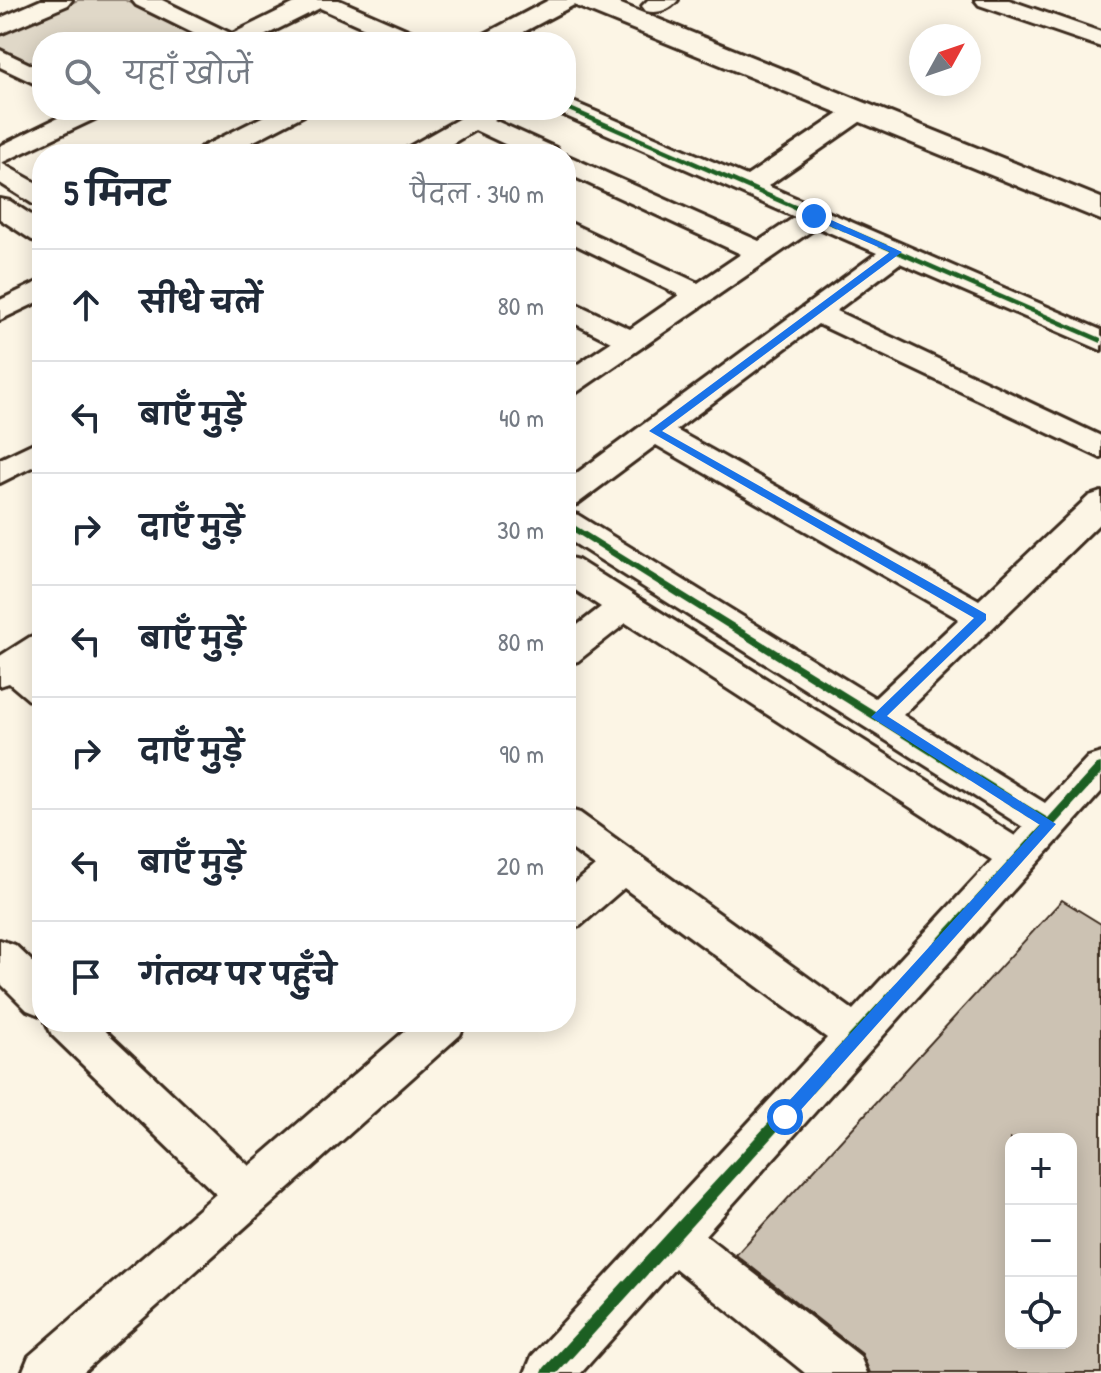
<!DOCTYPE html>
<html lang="hi">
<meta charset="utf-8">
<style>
body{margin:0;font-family:"Patrick Hand","Playpen Sans Deva",sans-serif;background:#f6f6f7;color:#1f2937}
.controls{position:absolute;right:24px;bottom:24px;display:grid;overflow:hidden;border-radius:16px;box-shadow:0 4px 20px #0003}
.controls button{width:72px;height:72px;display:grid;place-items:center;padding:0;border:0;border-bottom:2px solid #e0e1e3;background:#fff;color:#1f2937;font:40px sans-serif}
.compass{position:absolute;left:909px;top:24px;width:72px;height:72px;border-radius:50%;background:#fff;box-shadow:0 4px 20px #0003;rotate:50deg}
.stop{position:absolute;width:24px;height:24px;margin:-18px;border:6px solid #1a73e8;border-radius:50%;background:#fff}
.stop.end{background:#1a73e8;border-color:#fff;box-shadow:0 2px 8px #0008}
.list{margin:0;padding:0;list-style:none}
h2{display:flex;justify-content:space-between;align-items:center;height:104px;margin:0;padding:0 32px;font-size:34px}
h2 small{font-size:26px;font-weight:400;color:#747a83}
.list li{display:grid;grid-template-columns:52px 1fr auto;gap:24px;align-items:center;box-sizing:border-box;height:112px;padding:0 32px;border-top:2px solid #e0e1e3}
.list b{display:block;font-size:30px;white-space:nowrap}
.list em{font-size:26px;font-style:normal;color:#747a83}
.icon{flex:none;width:44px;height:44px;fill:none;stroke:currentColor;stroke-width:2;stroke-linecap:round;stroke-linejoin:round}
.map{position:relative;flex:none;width:1101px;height:1373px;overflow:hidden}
.search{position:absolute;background:#fff;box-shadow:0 4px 20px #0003;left:32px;top:32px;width:544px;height:88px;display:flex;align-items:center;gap:20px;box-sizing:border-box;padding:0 28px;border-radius:32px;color:#747a83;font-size:30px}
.panel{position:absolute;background:#fff;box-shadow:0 4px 20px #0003;left:32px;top:144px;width:544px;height:888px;border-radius:32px}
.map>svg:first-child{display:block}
.green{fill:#e0d8c8;stroke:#8e8173;stroke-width:2}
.building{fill:#ccc2b3;stroke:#3b2a1e;stroke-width:2;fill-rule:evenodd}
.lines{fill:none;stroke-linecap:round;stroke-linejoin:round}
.minor-casing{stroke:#3b2a1e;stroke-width:6}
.tertiary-casing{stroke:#3b2a1e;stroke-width:6}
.minor{fill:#fcf5e5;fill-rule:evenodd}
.tertiary{fill:#fcf5e5;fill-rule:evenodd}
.cycleway-casing{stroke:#fcf5e5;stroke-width:5}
.cycleway{fill:#1b5e20;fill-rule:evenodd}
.route{fill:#1a73e8}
</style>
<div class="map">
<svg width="1101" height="1373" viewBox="0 0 1101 1373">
<rect width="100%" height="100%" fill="#fcf5e5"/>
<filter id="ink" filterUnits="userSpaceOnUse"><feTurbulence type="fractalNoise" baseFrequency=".0125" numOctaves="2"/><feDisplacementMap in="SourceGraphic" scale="16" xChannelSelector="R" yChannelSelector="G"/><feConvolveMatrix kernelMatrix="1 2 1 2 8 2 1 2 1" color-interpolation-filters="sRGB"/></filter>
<g filter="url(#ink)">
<path class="green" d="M78,0h47l89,42h-172v30l-42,-22v-16z"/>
<path class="building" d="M1062,900l39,24v449h-231l-8,-19 -126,-99zM1011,1139h60v204h-60z"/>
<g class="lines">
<g class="minor-casing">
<g id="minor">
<path d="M41,0h31l-4,5 -68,29v-16z"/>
<path d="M132,0h30l70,34 69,-34h38l85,37 4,5h-32l-76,-34 -68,34h-41l-75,-37z"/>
<path d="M549,0h29l-4,5 -69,37h-30l4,-5z"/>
<path d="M648,0h30c-8,10 -21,14 -32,11l-4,-5z"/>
<path d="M975,0h34l92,32v15l-122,-42z"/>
<path d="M0,50l42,20v17l-42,-20z"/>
<path d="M566,99l181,77 102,-69h18l4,5 -4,5 -99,69 333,144v20l-201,-87 -64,48 265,125v22l-283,-134 -142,106 303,170 110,-104 12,-4v30l-198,193 142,88 43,-46 13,-4v39l-396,443 155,121 7,17h-62l-130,-105 -94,105h-56l7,-17 295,-318 -203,-150 -44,38 -14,5v-40l29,-25 -29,-21v-36l14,4 273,197 139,-150 -366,-237 -48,38 -12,3v-30l35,-27 -35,-23v-27l12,3 437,276 8,-9 -457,-289v-26l12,3 297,183 84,-79 -303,-174 -79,59 -11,4v-27l311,-228 -60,-26 -240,165 -11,3v-23l45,-30 -45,-23v-20l64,30 49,-34 -113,-55v-19l132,62 43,-29 -175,-81v-18l193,86 36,-24 -238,-105 -1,-2h10z"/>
<path d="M74,110h33l-4,5 -102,48 41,23v20l-9,-2 -33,-21v-37z"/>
<path d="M276,110h32l-4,5 -75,39h-33l4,-6z"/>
<path d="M474,110h31l-11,10 62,28 4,6h-34l-51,-24 -40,24h-32l4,-6z"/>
<path d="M0,199l10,2 32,21v20l-10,-2 -32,-21z"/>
<path d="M42,280v20l-42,20v-20z"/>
<path d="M42,439v23l-42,21v-24z"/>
<path d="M42,634v29l-6,4 6,4v33l-13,-4 -20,-17 -9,3v-30l30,-19z"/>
<path d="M0,940l15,5 27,26v45l-15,-6 -27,-27z"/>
<path d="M46,1022h50l153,144 166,-144h51l-6,13 -378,338h-60l7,-17 187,-162 -164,-159z"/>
</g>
</g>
<g class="tertiary-casing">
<path id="tertiary" d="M572,0h39l490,198v22l-525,-214z"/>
</g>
<use href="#minor" class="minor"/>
<use href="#tertiary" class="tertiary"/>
<g class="cycleway-casing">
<g id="cycleway">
<path d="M566,105l535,233v5l-535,-233z"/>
<path d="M566,520l482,298 49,-54 4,-1v11l-543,599h-16l2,-5 498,-543 -476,-298z"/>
</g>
</g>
<use href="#cycleway" class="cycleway"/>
</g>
</g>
<path class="route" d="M811,214h7l84,38 -240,179 324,183v6l-99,96 169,108 -266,298 -5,2 -8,-7 2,-5 261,-287 -169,-108 103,-99 -325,-187 241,-179 -79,-34z"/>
</svg>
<div class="controls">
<button>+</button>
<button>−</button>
<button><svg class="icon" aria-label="locate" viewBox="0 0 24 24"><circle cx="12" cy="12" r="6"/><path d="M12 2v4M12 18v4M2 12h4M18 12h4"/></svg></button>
</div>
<svg class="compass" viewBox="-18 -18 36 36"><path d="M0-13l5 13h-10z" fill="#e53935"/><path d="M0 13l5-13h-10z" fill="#747a83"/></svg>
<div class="stop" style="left:785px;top:1117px"></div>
<div class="stop end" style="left:814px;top:216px"></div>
<div class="search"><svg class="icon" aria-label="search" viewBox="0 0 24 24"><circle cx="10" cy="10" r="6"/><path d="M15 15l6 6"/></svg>यहाँ खोजें</div>
<section class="panel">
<h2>5 मिनट<small>पैदल · 340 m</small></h2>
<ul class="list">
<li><svg class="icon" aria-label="ahead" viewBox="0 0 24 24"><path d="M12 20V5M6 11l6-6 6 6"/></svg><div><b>सीधे चलें</b></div><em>80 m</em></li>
<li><svg class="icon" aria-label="left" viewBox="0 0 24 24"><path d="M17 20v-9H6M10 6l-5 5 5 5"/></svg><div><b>बाएँ मुड़ें</b></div><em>40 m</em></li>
<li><svg class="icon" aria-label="right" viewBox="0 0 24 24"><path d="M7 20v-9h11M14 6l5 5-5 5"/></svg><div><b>दाएँ मुड़ें</b></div><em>30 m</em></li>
<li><svg class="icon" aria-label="left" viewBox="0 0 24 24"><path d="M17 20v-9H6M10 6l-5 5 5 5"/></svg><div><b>बाएँ मुड़ें</b></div><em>80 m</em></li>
<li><svg class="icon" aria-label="right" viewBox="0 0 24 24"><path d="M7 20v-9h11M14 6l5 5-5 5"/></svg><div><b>दाएँ मुड़ें</b></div><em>90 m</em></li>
<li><svg class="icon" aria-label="left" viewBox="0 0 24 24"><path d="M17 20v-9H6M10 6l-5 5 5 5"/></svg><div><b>बाएँ मुड़ें</b></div><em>20 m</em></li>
<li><svg class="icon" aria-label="arrive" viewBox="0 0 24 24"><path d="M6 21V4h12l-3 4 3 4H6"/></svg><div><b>गंतव्य पर पहुँचे</b></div></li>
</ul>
</section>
</div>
